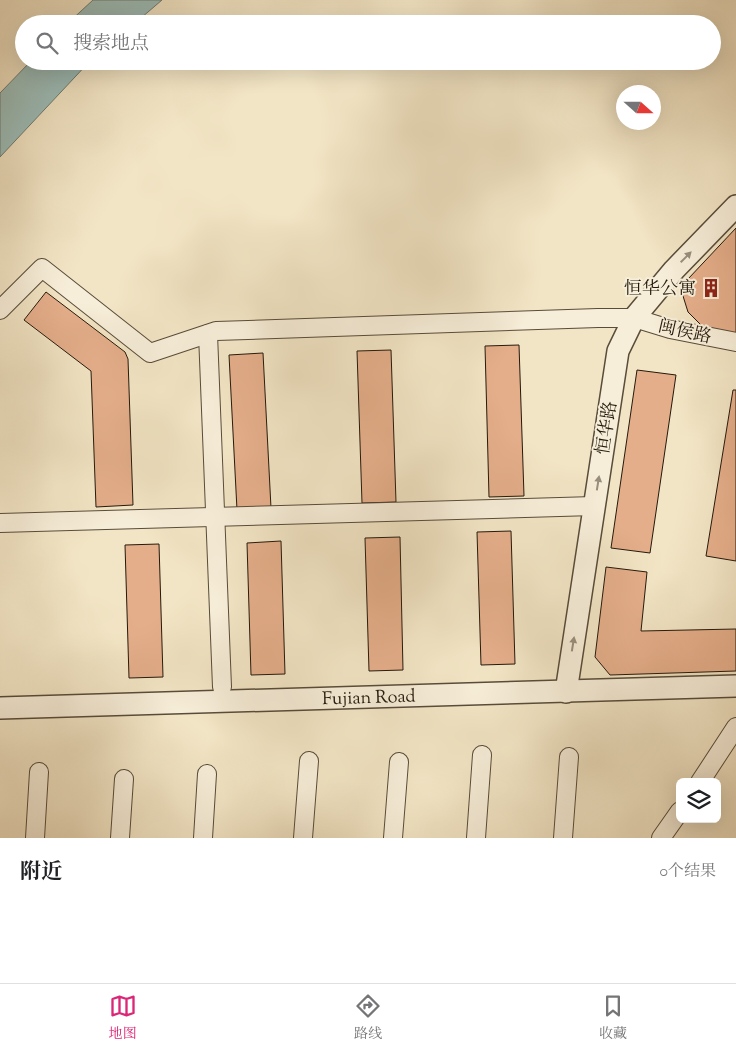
<!DOCTYPE html>
<html lang="zh">
<meta charset="utf-8">
<style>
body{margin:0;font-family:"Sorts Mill Goudy","Noto Serif SC",serif;background:#f6f6f6;color:#202124}
.controls{position:absolute;right:15px;bottom:15px;display:grid;overflow:hidden;border-radius:8px;box-shadow:0 5px 20px #0002}
.controls button{width:45px;height:45px;display:grid;place-items:center;padding:0;border:0;border-bottom:1px solid #e0e0e0;background:#fff;color:#202124;font:25px sans-serif}
.compass{position:absolute;left:616px;top:85px;width:45px;height:45px;border-radius:50%;background:#fff;box-shadow:0 5px 20px #0002;rotate:111deg}
.list{margin:0;padding:0;list-style:none}
h2{display:flex;justify-content:space-between;align-items:center;height:65px;margin:0;padding:0 20px;font-size:21px}
h2 small{font-size:16px;font-weight:400;color:#757577}
.icon{flex:none;width:28px;height:28px;fill:none;stroke:currentColor;stroke-width:2;stroke-linecap:round;stroke-linejoin:round}
.map{position:relative;flex:none;width:736px;height:838px;overflow:hidden}
.search{position:absolute;background:#fff;box-shadow:0 5px 20px #0002;left:15px;right:15px;top:15px;height:55px;display:flex;align-items:center;gap:12px;box-sizing:border-box;padding:0 18px;border-radius:28px;color:#757577;font-size:19px}
.sheet{height:145px;background:#fff}
nav{display:flex;justify-content:space-around;align-items:center;box-sizing:border-box;height:70px;border-top:1px solid #e0e0e0;background:#fff;font-size:14px;color:#757577}
nav a{display:grid;justify-items:center;gap:2px}
nav .on{color:#db2777}
.map>svg:first-child{display:block}
.water{fill:#9cbeba;stroke:#6c7c74}
.building{fill:#e4ae8a;stroke:#24190c}
.lines{fill:none;stroke-linecap:round;stroke-linejoin:round}
.minor-casing{stroke:#584c3a;stroke-width:20}
.tertiary-casing{stroke:#584c3a;stroke-width:24}
.minor{stroke:#f7eed9;stroke-width:18}
.tertiary{stroke:#f7eed9;stroke-width:21}
.oneway{fill:#988e7d}
.labels{text-anchor:middle;stroke-width:4;stroke-linejoin:round;paint-order:stroke}
.poi-label{font-size:18px;fill:#24190c;stroke:#f7eed9;text-anchor:end}
.street-label{font-size:18px;fill:#24190c;stroke:#f7eed9}
</style>
<div class="map">
<svg width="736" height="838" viewBox="0 0 736 838">
<rect width="100%" height="100%" fill="#f2e5c5"/>
<filter id="stains"><feTurbulence type="fractalNoise" baseFrequency=".004" numOctaves="4"/><feColorMatrix values="0 0 0 0 .2 0 0 0 0 .09 0 0 0 0 .02 0 0 0 .5 -.17"/></filter>
<radialGradient id="worn" r=".72"><stop offset=".6" stop-color="#630" stop-opacity="0"/><stop offset="1" stop-color="#630" stop-opacity=".3"/></radialGradient>
<g class="water">
<path d="M93,0h69l-28,24h-67z"/>
<path d="M31,61h59l-90,96v-64z"/>
</g>
<g class="building">
<path d="M736,228v106l-34,-8 -14,-14 -5,-16 5,-17z"/>
<path d="M46,292l79,60 3,7 5,146 -37,2 -5,-136 -67,-51z"/>
<path d="M519,345l5,151 -35,1 -4,-151z"/>
<path d="M391,350l5,152 -34,1 -5,-152z"/>
<path d="M263,353l8,155 -34,2 -8,-155z"/>
<path d="M637,370l39,5 -26,178 -39,-5z"/>
<path d="M733,390h3v171l-30,-5z"/>
<path d="M511,531l4,133 -34,1 -4,-133z"/>
<path d="M400,537l3,133 -34,1 -4,-133z"/>
<path d="M281,541l4,133 -34,1 -4,-132z"/>
<path d="M159,544l4,133 -34,1 -4,-133z"/>
<path d="M606,567l41,5 -6,59 95,-2v42l-126,4 -15,-18z"/>
</g>
<g class="lines">
<g class="minor-casing">
<g id="minor">
<path d="M0,310l42,-42 108,85 66,-22 382,-13h36l36,11 66,13"/>
<path d="M208,334l14,353"/>
<path d="M0,523l594,-17"/>
<path d="M700,782l36,-55"/>
<path d="M35,838l4,-66"/>
<path d="M120,838l4,-59"/>
<path d="M203,838l4,-64"/>
<path d="M303,838l6,-77"/>
<path d="M393,838l6,-76"/>
<path d="M476,838l6,-83"/>
<path d="M563,838l6,-81"/>
<path d="M661,838l19,-27"/>
</g>
</g>
<g class="tertiary-casing">
<g id="tertiary">
<path d="M566,692l52,-341 16,-33 40,-48 62,-64"/>
<path id="s1" d="M0,708l736,-22"/>
</g>
</g>
<use href="#minor" class="minor"/>
<use href="#tertiary" class="tertiary"/>
</g>
<defs><path id="oneway-solid" d="M-6-.8H1V-3.2L6.5 0L1 3.2V.8H-6Z" transform="scale(1.25)"/></defs>
<g class="oneway">
<use href="#oneway-solid" transform="translate(686 257) rotate(-45)"/>
<use href="#oneway-solid" transform="translate(598 483) rotate(-81)"/>
<use href="#oneway-solid" transform="translate(573 644) rotate(-81)"/>
</g>
<defs>
<g id="building-bare" transform="scale(1.5)"><path d="M-4-6H4V6H1V3H-1V6H-4ZM-2.5-4.3h1.7v1.8h-1.7ZM.8-4.3h1.7v1.8H.8ZM-2.5-1h1.7V.8h-1.7ZM.8-1h1.7V.8H.8Z" fill="#8f2418" stroke="#f7eed9" stroke-width="2.5" paint-order="stroke"/></g>
</defs>
<g fill-rule="evenodd">
<use href="#building-bare" x="711" y="288"/>
</g>
<g class="labels">
<g class="poi-label">
<text x="696" y="294">恒华公寓</text>
</g>
<g class="street-label">
<text transform="translate(685 331) rotate(13)" y="6">闽侯路</text>
<text transform="translate(606 428) rotate(-81)" y="6">恒华路</text>
<text dy="6" stroke="none"><textPath href="#s1" startOffset="369">Fujian Road</textPath></text>
</g>
</g>
<rect width="100%" height="100%" filter="url(#stains)"/>
<rect width="100%" height="100%" fill="url(#worn)"/>
</svg>
<div class="controls">
<button><svg class="icon" aria-label="layers" viewBox="0 0 24 24"><path d="M12 4l9 5-9 5-9-5zM3 14l9 5 9-5"/></svg></button>
</div>
<svg class="compass" viewBox="-18 -18 36 36"><path d="M0-13l5 13h-10z" fill="#e53935"/><path d="M0 13l5-13h-10z" fill="#757577"/></svg>
<div class="search"><svg class="icon" aria-label="search" viewBox="0 0 24 24"><circle cx="10" cy="10" r="6"/><path d="M15 15l6 6"/></svg>搜索地点</div>
</div>
<section class="sheet">
<h2>附近<small>0个结果</small></h2>
<ul class="list">
</ul>
</section>
<nav>
<a class="on"><svg class="icon" aria-label="map" viewBox="0 0 24 24"><path d="M3 6l6-2 6 2 6-2v14l-6 2-6-2-6 2zM9 4v14M15 6v14"/></svg>地图</a>
<a><svg class="icon" aria-label="directions" viewBox="0 0 24 24"><path d="M12 3l9 9-9 9-9-9zM9 14v-3h6M13 9l2 2-2 2"/></svg>路线</a>
<a><svg class="icon" aria-label="saved" viewBox="0 0 24 24"><path d="M7 4h10v16l-5-4-5 4z"/></svg>收藏</a>
</nav>
